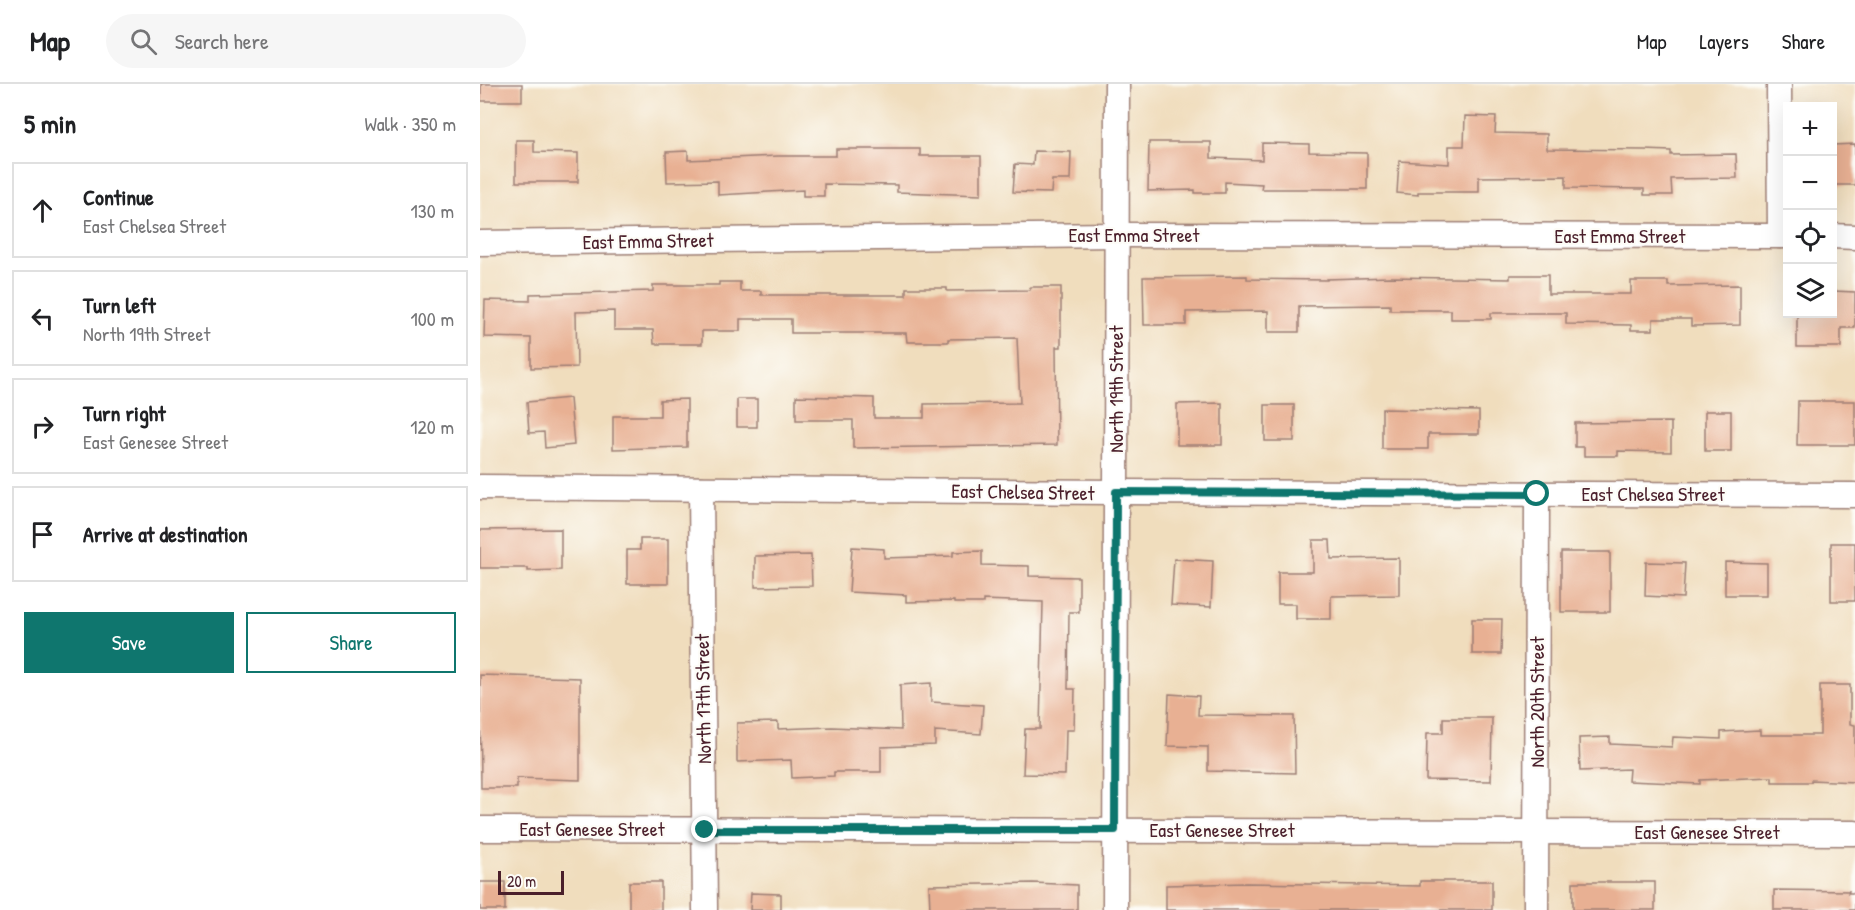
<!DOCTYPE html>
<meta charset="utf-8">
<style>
body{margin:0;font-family:"Patrick Hand",sans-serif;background:#f6f6f6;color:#202124}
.controls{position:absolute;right:18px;top:18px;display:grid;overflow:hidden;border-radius:0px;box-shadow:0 6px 24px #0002}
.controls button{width:54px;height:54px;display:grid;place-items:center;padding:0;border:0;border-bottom:2px solid #e0e0e0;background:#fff;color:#202124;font:30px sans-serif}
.scale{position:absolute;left:18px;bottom:15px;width:66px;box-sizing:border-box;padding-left:6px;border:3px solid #4a1f2b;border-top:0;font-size:16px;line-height:21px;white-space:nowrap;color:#4a1f2b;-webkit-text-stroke:4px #fdfcf7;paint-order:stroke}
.stop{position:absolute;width:18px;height:18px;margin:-14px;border:4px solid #0f766e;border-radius:50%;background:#fff}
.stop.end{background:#0f766e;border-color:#fff;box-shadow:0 2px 6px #0008}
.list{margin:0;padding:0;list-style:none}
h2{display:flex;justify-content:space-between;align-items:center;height:78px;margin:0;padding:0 24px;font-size:26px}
h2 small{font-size:20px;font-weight:400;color:#757577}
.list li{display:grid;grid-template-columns:39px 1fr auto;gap:18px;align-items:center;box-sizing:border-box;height:96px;margin:0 12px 12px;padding:0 12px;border:2px solid #e0e0e0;border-radius:0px}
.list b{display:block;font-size:22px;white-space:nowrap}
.list p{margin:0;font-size:20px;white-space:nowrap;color:#757577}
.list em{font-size:20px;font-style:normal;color:#757577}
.actions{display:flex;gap:12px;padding:18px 24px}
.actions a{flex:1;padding:14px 0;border:2px solid #0f766e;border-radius:0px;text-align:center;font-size:21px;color:#0f766e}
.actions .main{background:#0f766e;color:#fff}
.icon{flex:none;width:33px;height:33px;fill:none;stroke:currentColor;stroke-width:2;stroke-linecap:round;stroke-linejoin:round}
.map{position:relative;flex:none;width:1375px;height:826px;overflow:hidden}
header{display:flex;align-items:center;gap:36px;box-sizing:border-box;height:84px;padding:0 30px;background:#fff;border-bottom:2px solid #e0e0e0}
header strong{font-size:28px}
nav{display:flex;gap:33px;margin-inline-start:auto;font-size:21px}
.search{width:420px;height:54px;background:#f6f6f6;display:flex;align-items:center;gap:15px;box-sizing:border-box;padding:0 21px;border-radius:33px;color:#757577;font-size:22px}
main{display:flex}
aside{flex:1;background:#fff}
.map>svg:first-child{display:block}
.building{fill:#e8b093}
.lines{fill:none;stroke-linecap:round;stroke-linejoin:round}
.street-casing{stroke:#9d7e74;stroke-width:27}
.street{stroke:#fff;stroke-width:24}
.route{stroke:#0f766e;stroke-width:8}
.labels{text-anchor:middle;stroke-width:4.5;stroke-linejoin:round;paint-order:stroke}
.street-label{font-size:20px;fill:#4a1f2b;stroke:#fdfcf7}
</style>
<header>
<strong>Map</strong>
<div class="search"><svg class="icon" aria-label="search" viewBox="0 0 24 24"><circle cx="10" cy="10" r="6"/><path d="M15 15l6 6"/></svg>Search here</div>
<nav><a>Map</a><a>Layers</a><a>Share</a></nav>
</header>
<main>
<aside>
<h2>5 min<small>Walk · 350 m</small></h2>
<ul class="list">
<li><svg class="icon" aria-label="ahead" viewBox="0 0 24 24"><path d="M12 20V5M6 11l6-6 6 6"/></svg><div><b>Continue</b><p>East Chelsea Street</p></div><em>130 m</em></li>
<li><svg class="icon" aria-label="left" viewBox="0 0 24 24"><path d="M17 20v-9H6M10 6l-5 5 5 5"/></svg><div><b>Turn left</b><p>North 19th Street</p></div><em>100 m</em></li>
<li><svg class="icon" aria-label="right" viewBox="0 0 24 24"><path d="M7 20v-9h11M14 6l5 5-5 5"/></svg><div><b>Turn right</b><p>East Genesee Street</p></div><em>120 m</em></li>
<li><svg class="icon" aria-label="arrive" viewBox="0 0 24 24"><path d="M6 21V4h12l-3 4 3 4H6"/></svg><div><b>Arrive at destination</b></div></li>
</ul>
<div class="actions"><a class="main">Save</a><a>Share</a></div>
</aside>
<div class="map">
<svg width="1375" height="826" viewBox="0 0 1375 826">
<rect width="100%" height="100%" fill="#fdfcf7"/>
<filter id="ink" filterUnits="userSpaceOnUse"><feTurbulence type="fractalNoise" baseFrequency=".0167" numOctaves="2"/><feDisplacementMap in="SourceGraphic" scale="12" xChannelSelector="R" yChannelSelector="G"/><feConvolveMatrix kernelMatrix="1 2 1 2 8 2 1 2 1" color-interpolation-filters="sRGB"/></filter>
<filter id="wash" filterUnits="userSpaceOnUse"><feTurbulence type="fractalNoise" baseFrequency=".008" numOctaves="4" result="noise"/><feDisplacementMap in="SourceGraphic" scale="24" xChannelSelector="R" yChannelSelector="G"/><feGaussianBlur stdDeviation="1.35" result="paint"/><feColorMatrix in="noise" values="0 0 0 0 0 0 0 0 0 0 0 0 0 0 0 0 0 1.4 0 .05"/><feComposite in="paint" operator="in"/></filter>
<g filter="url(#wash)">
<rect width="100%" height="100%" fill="#f0ddbd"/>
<g id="blocks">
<g class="building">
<rect x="1" y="0" width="41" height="17"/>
<path d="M985,32l31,1 -1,16 52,1v15l97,1 27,1v4l65,-1 1,24 -66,1 1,16h-28v-6l-78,-1v-12l-87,1v15h-61v3l-21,-2 2,-32 50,3v-18h15z"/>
<path d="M36,56h18v12l44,1v29h-62z"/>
<path d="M669,58h62v16l51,2v-17l47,1v8l58,1v36h-106l1,-5 -37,-2v11h-30v-3l-47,1z"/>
<path d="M1375,60v41h-22v-40z"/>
<path d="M356,65h84v7h61v39l-84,-3v-7l-73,-1v12h-21v-6l-85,5v-14l-51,1 -1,-30 22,-1v9l90,-4h58z"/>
<path d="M554,67l37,1 -1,28h-18l-1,13 -38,-1 2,-28 18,1z"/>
<path d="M1030,191h38v19h83v-13h37v5l72,-1v40l-49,1v-7h-38v11h-22v-5l-65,-1v-11h-75v6h-40v-9h-61v-5l-91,1v26h-31v-21l-82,1v13h-42l-1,-48 104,-1v3l80,1v-1l63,-2 120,2z"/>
<path d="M239,198h21v9h21v4h145v-7h41v3l83,-1v-3h31v60h-5l1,98 -204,3v-28h-57v-24l78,2v20h50v-14l96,-1 -3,-65 -69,1v3h-41l-1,-9h-115v-14h-51v12h-38v13h-48l-1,-14h-39v-19l-38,1 1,55 -46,1v-30l-47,-1 1,-37 45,1v-7l123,-3v-6h66z"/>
<path d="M1353,207l22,1v36h-14v19h-44v-33h36z"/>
<path d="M90,314l4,47 -29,3 -1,-16 -15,1 -2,-31z"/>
<path d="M207,315v48l-74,2v-33h47v-16z"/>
<rect x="257" y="315" width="20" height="28"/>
<path d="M1318,317h57v44h-58z"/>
<path d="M742,319v42h-45v-41z"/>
<rect x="785" y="321" width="29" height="36"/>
<path d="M902,325l97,2v23h-51v15h-46z"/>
<rect x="1225" y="327" width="26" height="40"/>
<path d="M1191,338v30l-53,-1v5h-34v-9h-9v-24z"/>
<path d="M81,445v41l-33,1v-3h-48v-38z"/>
<path d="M160,455h28v45h-41v-34h13z"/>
<path d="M833,456h17l1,19 68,-1v37l-68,1v23h-35v-15h-18v-32h35z"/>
<rect x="1351" y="459" width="24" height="58"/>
<path d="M372,463l32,2v9l69,-2v-4l29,-1v14l47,1v10l50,1v35h-10l-1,77h7l-1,41h-8l-1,45 -42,-1 2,-45h15l3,-127 -60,-2v3h-29v-2l-48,1v-7l-57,-3z"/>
<rect x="1081" y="468" width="49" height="60"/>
<path d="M331,471l1,31 -57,1v-31z"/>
<path d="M694,475l39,2 -2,46 -40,-2z"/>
<path d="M1166,478l39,1 -2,35 -38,-2z"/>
<path d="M1245,478l42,1v32h-42z"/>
<path d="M992,535h30l-1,35h-29z"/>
<path d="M0,591l100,3v102l-63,-2v10h-36z"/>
<path d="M451,599v19l52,3 -2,29 -46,-3v14l-54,2v25h-47v4l-42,2 -1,-18 -54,2v-39l41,-1v7l54,-2 69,3 -1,-45z"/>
<path d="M1340,601h30v39l5,1v57l-44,-2v2h-39v-5l-72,3v4l-72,-3 1,-12 -49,2 -1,-33 31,-1v7l62,3 1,-10 48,2v-7l39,-2v5h60z"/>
<path d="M689,610l30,2 -1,19 96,1 1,57 -87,-2v-24l-41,-1z"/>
<path d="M963,634h49l-1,63 -65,-1 1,-47h16z"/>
<path d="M940,797h72v29h-326v-25l81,-2 173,3z"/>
<rect x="0" y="798" width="25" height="28"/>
<rect x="149" y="798" width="32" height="28"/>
<rect x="1093" y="798" width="82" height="28"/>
<path d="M553,799l44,2v25h-147l-1,-25z"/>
<path d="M1294,806l75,1 -1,2h7v17h-81z"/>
<path d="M271,809l30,1v16h-31z"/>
</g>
</g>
</g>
<g filter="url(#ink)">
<use href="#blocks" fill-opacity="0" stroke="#9d7e74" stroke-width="1.5"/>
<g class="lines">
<g class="street-casing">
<g id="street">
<path d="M1299,0l1,152"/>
<path d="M1352,152l23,1"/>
<path d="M0,159l636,-8 672,1"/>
<path d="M0,403l636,5 739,3"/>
<path d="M221,405l4,421"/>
<path d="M0,745l1375,4"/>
<path d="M635,826l2,-826"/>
<path d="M1056,826l1,-417"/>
</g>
</g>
<use href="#street" class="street"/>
</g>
</g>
<g class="lines" filter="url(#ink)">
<path class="route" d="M225,746h410l1,-338 421,2"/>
</g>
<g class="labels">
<g class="street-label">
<text x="654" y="158">East Emma Street</text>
<text x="1140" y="159">East Emma Street</text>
<text transform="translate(168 157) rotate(-1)" y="7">East Emma Street</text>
<text transform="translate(636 305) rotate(-90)" y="7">North 19th Street</text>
<text transform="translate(543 408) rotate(1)" y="7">East Chelsea Street</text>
<text x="1173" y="417">East Chelsea Street</text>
<text transform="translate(223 615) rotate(-91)" y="7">North 17th Street</text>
<text transform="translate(1057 618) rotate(-90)" y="7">North 20th Street</text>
<text x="112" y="752">East Genesee Street</text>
<text x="742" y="753">East Genesee Street</text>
<text x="1227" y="755">East Genesee Street</text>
</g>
</g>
</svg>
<div class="controls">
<button>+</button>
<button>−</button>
<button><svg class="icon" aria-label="locate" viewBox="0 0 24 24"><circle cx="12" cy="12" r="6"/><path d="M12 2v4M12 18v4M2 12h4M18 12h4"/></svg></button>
<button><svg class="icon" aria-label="layers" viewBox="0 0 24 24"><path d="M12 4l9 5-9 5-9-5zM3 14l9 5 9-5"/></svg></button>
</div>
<div class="scale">20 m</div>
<div class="stop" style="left:1057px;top:410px"></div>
<div class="stop end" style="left:225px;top:746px"></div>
</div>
</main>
